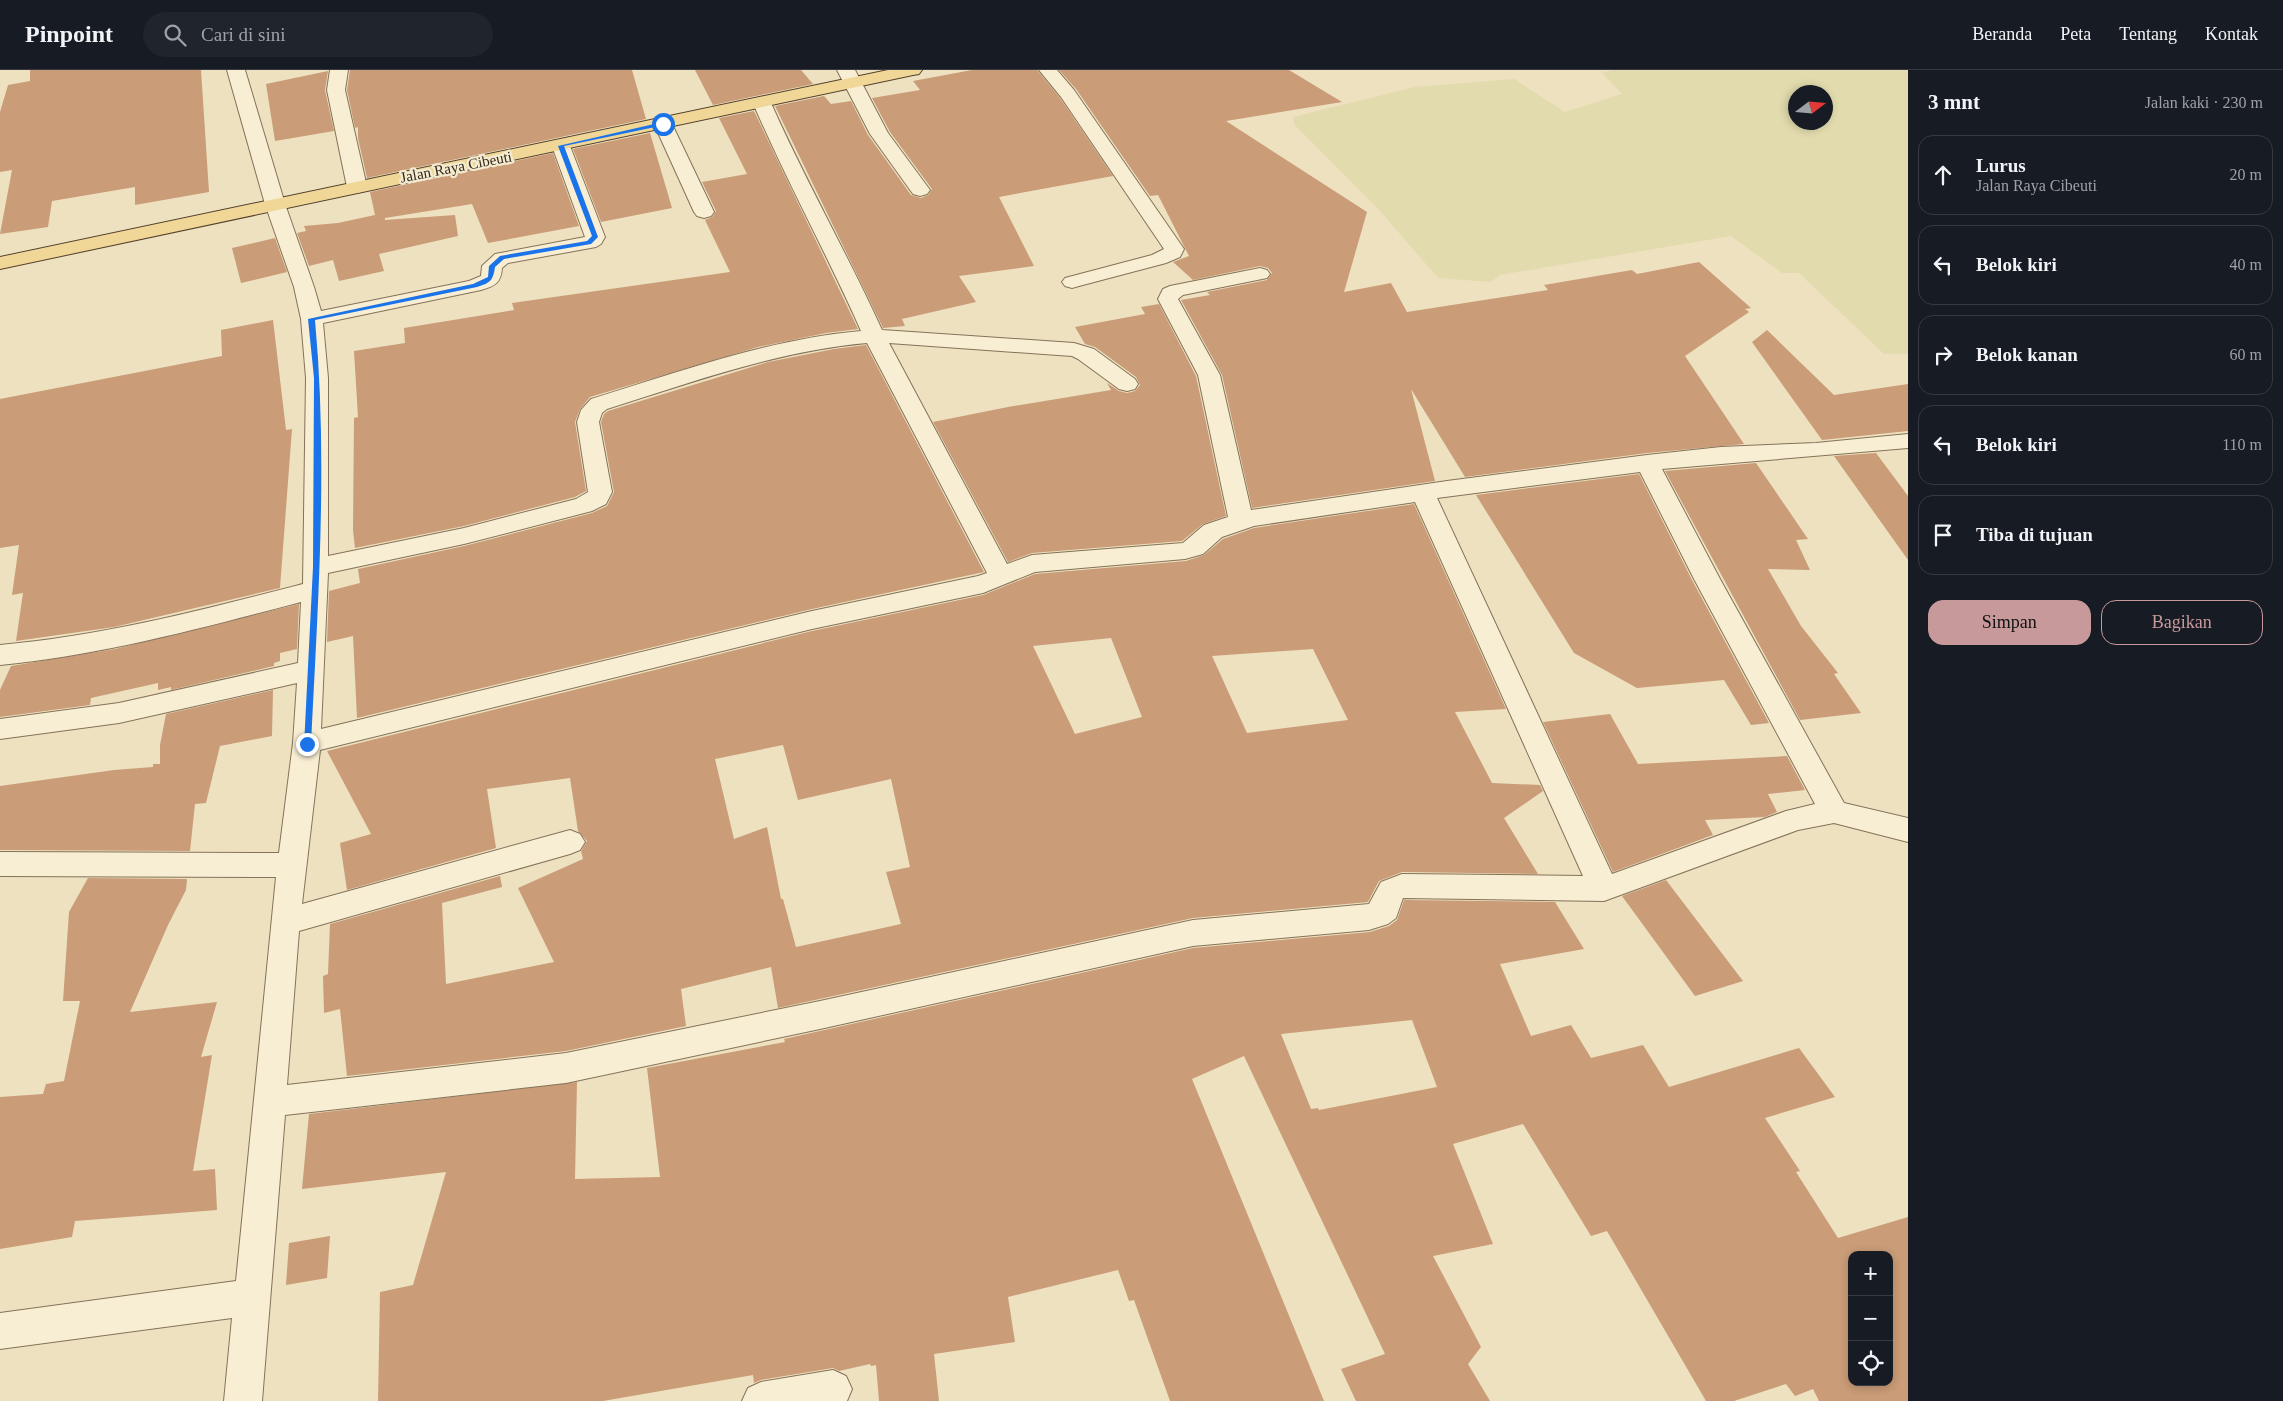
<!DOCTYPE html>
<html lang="id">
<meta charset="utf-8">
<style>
body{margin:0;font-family:Georgia,serif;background:#20242c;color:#f1f3f6}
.controls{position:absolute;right:15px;bottom:15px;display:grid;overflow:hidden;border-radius:10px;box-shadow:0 2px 8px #0003}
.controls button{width:45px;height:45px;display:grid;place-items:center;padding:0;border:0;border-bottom:1px solid #363941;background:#171b24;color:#f1f3f6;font:25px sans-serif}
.compass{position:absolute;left:1788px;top:15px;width:45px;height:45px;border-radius:50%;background:#171b24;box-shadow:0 2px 8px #0003;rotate:74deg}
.stop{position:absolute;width:15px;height:15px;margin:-11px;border:4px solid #1a73e8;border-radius:50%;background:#fff}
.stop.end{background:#1a73e8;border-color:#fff;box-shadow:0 1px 5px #0008}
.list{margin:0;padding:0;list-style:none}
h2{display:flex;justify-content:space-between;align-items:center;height:65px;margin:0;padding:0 20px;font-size:21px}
h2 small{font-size:16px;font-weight:400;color:#9ea1a6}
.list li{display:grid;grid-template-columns:32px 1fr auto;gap:15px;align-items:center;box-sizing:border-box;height:80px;margin:0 10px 10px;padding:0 10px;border:1px solid #363941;border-radius:15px}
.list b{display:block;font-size:19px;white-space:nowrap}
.list p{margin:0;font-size:16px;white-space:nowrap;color:#9ea1a6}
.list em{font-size:16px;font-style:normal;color:#9ea1a6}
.actions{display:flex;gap:10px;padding:15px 20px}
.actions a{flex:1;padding:11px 0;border:1px solid #c7999a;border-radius:15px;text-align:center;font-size:18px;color:#c7999a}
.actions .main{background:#c7999a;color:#111}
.icon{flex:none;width:28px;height:28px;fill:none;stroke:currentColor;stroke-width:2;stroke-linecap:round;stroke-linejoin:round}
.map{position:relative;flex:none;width:1908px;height:1331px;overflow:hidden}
header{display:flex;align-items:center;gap:30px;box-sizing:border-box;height:70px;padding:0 25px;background:#171b24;border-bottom:1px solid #363941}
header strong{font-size:24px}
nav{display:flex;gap:28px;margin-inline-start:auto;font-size:18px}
.search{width:350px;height:45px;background:#20242c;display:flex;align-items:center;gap:12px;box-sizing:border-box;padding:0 18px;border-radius:28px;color:#9ea1a6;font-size:19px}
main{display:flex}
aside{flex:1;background:#171b24}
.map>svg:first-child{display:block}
.farmland{fill:#e2dbae;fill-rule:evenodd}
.building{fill:#ca9c77;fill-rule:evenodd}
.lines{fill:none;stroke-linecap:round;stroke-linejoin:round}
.minor-casing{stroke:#857259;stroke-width:2}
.major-casing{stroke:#53402d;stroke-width:2}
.minor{fill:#f8eed3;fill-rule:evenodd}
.major{fill:#f0d798;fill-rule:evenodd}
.route{fill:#1a73e8}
.labels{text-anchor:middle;stroke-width:4.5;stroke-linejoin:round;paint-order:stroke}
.far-street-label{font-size:15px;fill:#35291d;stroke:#f4ebd0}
</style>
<header>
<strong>Pinpoint</strong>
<div class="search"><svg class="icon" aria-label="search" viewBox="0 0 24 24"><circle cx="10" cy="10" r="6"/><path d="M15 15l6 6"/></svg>Cari di sini</div>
<nav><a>Beranda</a><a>Peta</a><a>Tentang</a><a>Kontak</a></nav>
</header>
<main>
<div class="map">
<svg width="1908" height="1331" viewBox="0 0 1908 1331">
<rect width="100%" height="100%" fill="#ede1c0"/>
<path class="farmland" d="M1613,0h295v284h-24l-85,-81h-17l-51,-37 -231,39 -9,7 -53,-4 -58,-67 -86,-87 -1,-7 121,-30 100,-8 51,33 57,-18 -20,-21zM1796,22h30v30h-30z"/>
<g class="building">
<path d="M30,0h171l8,122 -74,13v-18l-83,14 -4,26 -48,7 12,-64 -12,2v-60l8,-27 22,-4z"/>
<path d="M350,0h282l14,49 -279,59 -9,-40v-11l-3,1 -8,-38z"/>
<path d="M695,0h106l12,14 -100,21z"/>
<path d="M972,0h65l23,28 53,78 -114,21 35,69 -75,10 17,26 -74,17 3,7 -22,2 -108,-222 49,-10 7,8 20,-3 17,34 43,60 10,3 7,-3 4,-6 -42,-57 -18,-34 48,-8 -7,-9z"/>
<path d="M1059,0h230l53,32 -116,19 141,91 -23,80 47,-9 16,29 141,-22 -4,-5 88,-15 5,4 62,-12 52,46 -6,1 4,3 -64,44 59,88 -97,9 -182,24 -54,-88 24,92 -183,27 -30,-133 -41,-75 29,-5 -3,-3 60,-12 5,-7 -4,-5 -8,-2 -67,14 -20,-18 16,-6 -31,-61 -8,1 -74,-107z"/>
<path d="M328,1l-3,19 9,41 -59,10 -9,-57z"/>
<path d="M754,41l104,218 -32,4 -68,14 -168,50 -10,12 -5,13 11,69 -11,6 -111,29 -109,22 -2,-18 1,-112 4,-1 -4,-66 51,-8 -1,-15 110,-18 -2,-7 218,-31 -25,-52 7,-3 4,-6 -14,-29 45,-8 -28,-56z"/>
<path d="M650,63l22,75 -71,14 -28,-73z"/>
<path d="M553,83l26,73 -91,17 -16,-39 -87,14v2l70,-5 3,21 -79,18 5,17 -45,10 -6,-21 -24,6 -12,-33 9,-2 -2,-5 34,-3 37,-8 -5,-23z"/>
<path d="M275,168l12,34 -46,11 -9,-35z"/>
<path d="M1159,234l37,72 30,140 -23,8 -21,17 -150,12 -24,9 -75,-140 75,-15 103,-17 -4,-7 12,8 8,2 8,-2 5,-6 -4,-8 -41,-30 -10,-3 -10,-17 70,-13 -4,-7z"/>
<path d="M273,250l13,110 6,-1 -12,159 -166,39 -98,14 7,-48 -11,2 7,-50 -19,3v-149l222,-43 -1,-26z"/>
<path d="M1767,260l67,65 74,-11v47l-86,9 -70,-98z"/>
<path d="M866,275l118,227 -172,37 -455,109 -4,-82 -26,6 2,-51 31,-8 -2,-14 106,-23 128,-33 15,-7 7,-14 -13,-70 3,-8 4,-3 160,-49 66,-13z"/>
<path d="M1876,383l32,43v64l-74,-104z"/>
<path d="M1756,393l52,76 -12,1 14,30 -42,-1 33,57 37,47 -4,1 27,39 -61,7 -135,-249z"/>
<path d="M1639,404l53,106 77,143 -18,2 -27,-45 -87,8 -63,-35 -98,-158z"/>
<path d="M1414,434l92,205 -51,3 37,71 48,2 3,6 -39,27 34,56 -136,-2 -23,9 -11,21 -175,16 -415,90 -7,-41 -90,22 5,37 -120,25 -219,25 -7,-67 -16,4 -1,-37 5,-2 2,-50 170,-48 2,11 -60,16 4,81 108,-22 -36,-74 65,-29 -2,-8 6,-10 -9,-10 -8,-53 -83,11 9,59 -149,42 -7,-47 31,-9 -44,-83 485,-120 171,-36 52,-21 151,-13 18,-6 19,-16 31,-11zM1111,568l31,79 -67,17 -42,-88zM1313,579l35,71 -101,13 -35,-77zM783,675l15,55 93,-21 19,88 -24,5 15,52 -105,23 -13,-48h-2l-14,-72 -33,12 -19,-80z"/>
<path d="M299,534l-2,45 -17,4v8l-6,2v3l-103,24v-3l-13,3v-7l-67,15 -1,7 -90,12v-27l11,-24 104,-17z"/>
<path d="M273,620l-1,46 -52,10 -14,57 -11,1 -5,47 -190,-1v-64l114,-16 39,-3v-3h7v-19l6,-31z"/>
<path d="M1610,644l28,50 149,-8 18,34 -37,4 9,18 -12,5 -60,3 8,15 -100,37 -70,-150z"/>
<path d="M88,808l99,1 -1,11 -18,35 -38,87 87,-10 -16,55 11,-2 -19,116 22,-2 2,41 -142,11 -3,16 -72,12v-152l43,-3 3,-10 18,-3 16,-80h-17l6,-89z"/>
<path d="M1666,810l77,101 -48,15 -73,-100z"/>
<path d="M1404,830l151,2 29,47 -84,15 31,72 40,-11 20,33 52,-13 26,42 130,-39 36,49 -70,21 35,53 -4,1 42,66 70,-21v184h-89l-6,-12 -18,7 -9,-12 -52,17h-28l-99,-170 -16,5 -68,-112 -70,20 40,100 -60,12 48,91 -13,17 22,37h-134l-15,-32 44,-15 -141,-298 -52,23 132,322h-154l-36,-101 -5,1 -11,-31 -110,27 7,45 -81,12 5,47h-60l-3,-36 -5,1 -1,-2 -31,7 -6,-3 -72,12 -7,3 -1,-8 -150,26h-225l2,-109 33,-7 33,-113 -144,17 7,-75 268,-32 -2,97 85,-2 -13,-109 138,-26 -1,-3 409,-91 177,-16 19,-6 8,-6zM1412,950l25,67 -118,23 -1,-2 -7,1 -30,-75zM1852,1185h37v127h-37z"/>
<path d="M330,1166l-3,42 -41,7 3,-42z"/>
</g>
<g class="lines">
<g class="minor-casing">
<g id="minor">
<path d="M227,0h18l40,134 29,83 7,24 148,-30 12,-5 1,-10 13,-12 90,-17 -33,-91 2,-4 7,-2 7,2 2,4 35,91 -4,7 -5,3 -88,16 -6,5c-1,15 -7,18 -21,22l-158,33 5,55v178l136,-28 112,-29 12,-7 -11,-70 4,-12 10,-11c88,-27 178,-60 270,-68 -34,-77 -75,-151 -108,-228l3,-4h12l3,4c34,77 76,150 111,227l192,13 20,6 41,30 3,5 -3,5 -8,2 -8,-2 -41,-30 -6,-3 -183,-13 118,221 25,-9 151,-12 21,-18 24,-8 -30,-142 -40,-76 5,-10 7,-3 90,-18 7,2 3,4 -3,4 -84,17 -5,4 42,76 31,135 196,-29 200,-26 74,-8 95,-4 92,-9v14l-246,21 58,110 124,224 64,15v24l-74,-19 -36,7 -194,71 -201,-3 -7,20 -8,6 -19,6 -176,16 -373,83 -254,54 -281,32 -23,286h-38l8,-83 -232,31v-36l236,-32 40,-404 -276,-1v-24l279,1 14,-110 4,-60 -178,40 -119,16v-20l119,-16 179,-40 3,-61c-99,26 -198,53 -301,63v-20c103,-9 202,-35 303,-61l3,-206 -5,-59 -7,-32 -29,-83zM867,273l120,230 -9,3 -166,35 -491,118 7,-156 136,-29 128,-33 14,-7 6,-12 -13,-70 3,-9 5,-4c85,-27 171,-58 260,-66zM1640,402l54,107 121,225 -29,7 -174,63 -175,-376zM1415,432l168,374 -181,-2 -21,8 -12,22 -176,16 -373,81 -254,52 -279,32 12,-154 271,-77 10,-4 5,-8 -5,-8 -10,-4 -268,74 18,-154 492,-121 171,-36 52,-21 150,-13 18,-5 19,-17 32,-11z"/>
<path d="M330,0h18l-3,20 22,97 -3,4 -7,2 -7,-2 -3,-4 -20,-97z"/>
<path d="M837,0h18l33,63 42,57 -3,4 -7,2 -7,-2 -43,-60z"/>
<path d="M1039,0h18l17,20 110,159 -4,8 -14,6 -87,23 -7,2 -7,-2 -3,-4 3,-4 87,-23 12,-6 -103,-152z"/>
<path d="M663,49l6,1 3,4 42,88 -3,4 -7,2 -7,-2 -3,-4 -40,-88 3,-4z"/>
<path d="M833,1300l13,6 6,13 -5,12h-105l6,-13 13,-6z"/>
</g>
</g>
<g class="major-casing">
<path id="major" d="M888,0h34l-3,4 -6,1 -913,194v-12z"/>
</g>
<use href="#minor" class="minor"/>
<use href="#major" class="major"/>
</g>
<path class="route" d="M663,52l2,3 -101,21 34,91 -7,7 -87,15 -9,8c-2,14 -5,16 -18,20l-162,33c13,141 3,283 -4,424l-4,3 -3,-1 9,-179 1,-189 -6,-59 165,-35 15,-7 1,-11 11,-10 87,-15 5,-5 -34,-90z"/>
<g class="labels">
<g class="far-street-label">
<text transform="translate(456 97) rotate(-11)" y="5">Jalan Raya Cibeuti</text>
</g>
</g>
</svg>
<div class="controls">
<button>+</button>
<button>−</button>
<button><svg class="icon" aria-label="locate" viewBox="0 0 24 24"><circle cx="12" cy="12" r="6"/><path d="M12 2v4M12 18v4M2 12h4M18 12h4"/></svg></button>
</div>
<svg class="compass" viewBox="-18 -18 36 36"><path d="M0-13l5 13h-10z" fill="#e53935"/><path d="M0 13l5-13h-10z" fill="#9ea1a6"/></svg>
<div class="stop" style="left:663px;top:54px"></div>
<div class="stop end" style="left:307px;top:674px"></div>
</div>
<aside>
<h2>3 mnt<small>Jalan kaki · 230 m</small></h2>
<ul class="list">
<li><svg class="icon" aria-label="ahead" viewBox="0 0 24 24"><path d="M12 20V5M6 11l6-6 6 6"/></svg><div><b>Lurus</b><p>Jalan Raya Cibeuti</p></div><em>20 m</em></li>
<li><svg class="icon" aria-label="left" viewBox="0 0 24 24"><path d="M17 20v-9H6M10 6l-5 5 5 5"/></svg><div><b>Belok kiri</b></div><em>40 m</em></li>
<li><svg class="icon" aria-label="right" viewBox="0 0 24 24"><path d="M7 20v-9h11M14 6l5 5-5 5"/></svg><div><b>Belok kanan</b></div><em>60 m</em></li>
<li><svg class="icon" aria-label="left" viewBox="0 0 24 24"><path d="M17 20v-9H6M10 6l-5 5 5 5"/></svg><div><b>Belok kiri</b></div><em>110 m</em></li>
<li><svg class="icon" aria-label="arrive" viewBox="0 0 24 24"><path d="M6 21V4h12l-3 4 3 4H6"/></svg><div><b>Tiba di tujuan</b></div></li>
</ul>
<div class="actions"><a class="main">Simpan</a><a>Bagikan</a></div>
</aside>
</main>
